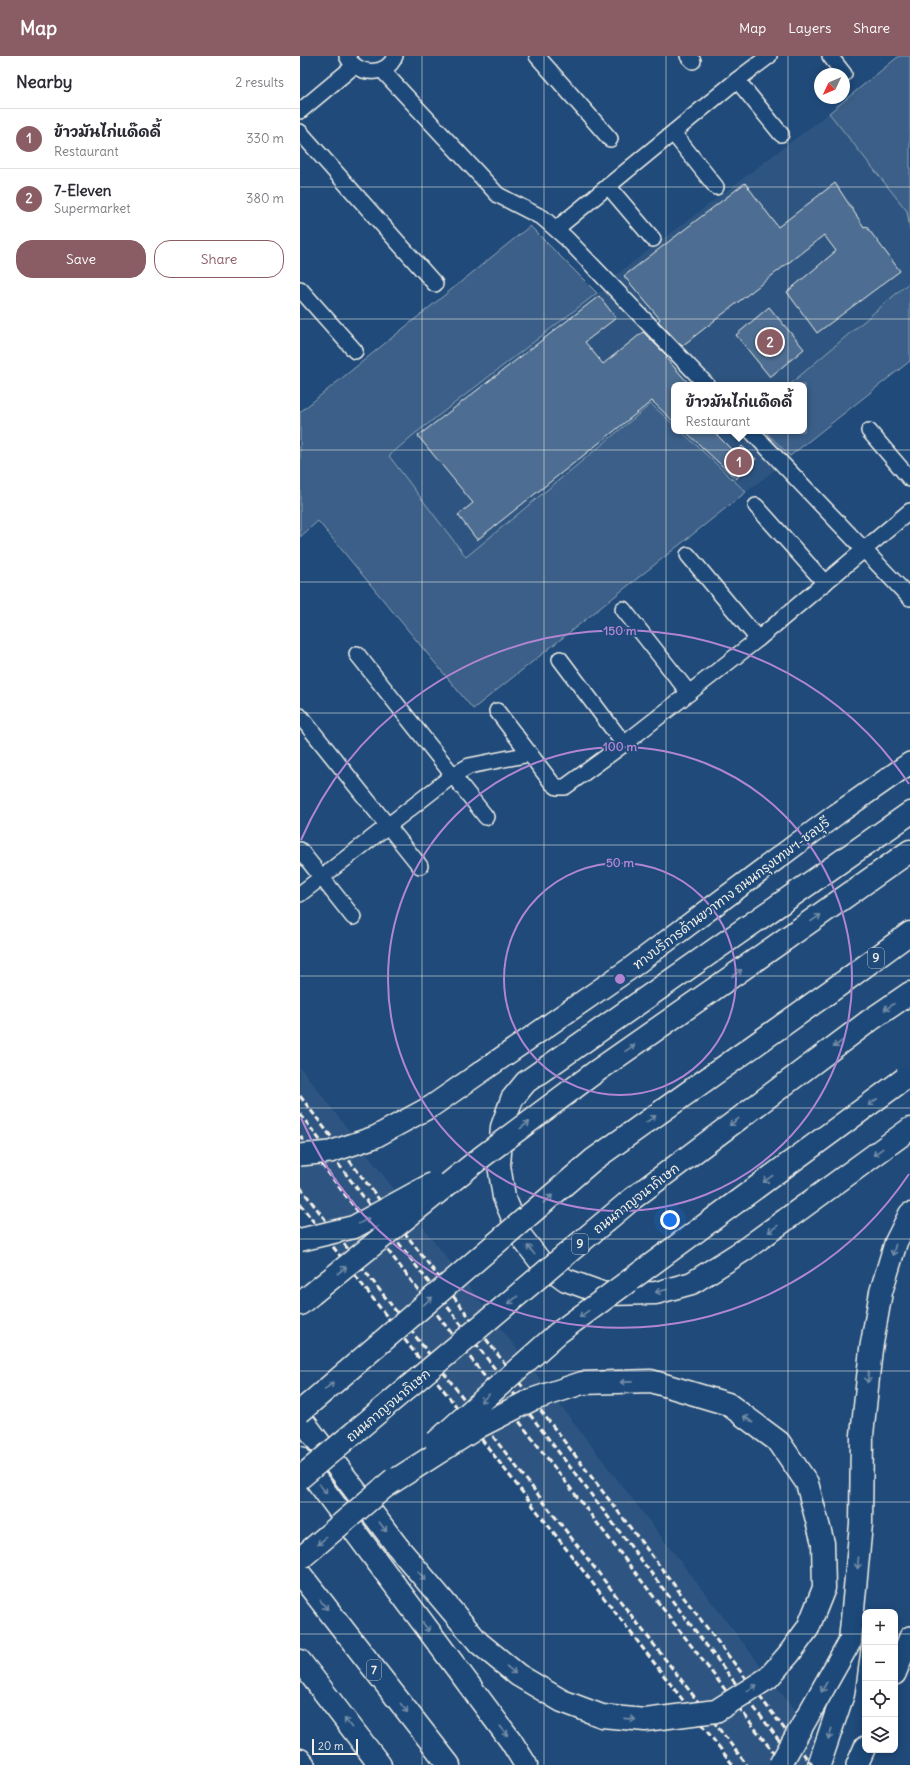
<!DOCTYPE html>
<meta charset="utf-8">
<style>
body{margin:0;font-family:Delius,"Playpen Sans Thai",sans-serif;background:#f7f7f7;color:#2b2b33}
.controls{position:absolute;right:12px;bottom:12px;display:grid;overflow:hidden;border-radius:8px;box-shadow:0 2px 10px #0003}
.controls button{width:36px;height:36px;display:grid;place-items:center;padding:0;border:0;border-bottom:1px solid #e1e1e2;background:#fff;color:#2b2b33;font:20px sans-serif}
.compass{position:absolute;left:514px;top:12px;width:36px;height:36px;border-radius:50%;background:#fff;box-shadow:0 2px 10px #0003;rotate:226deg}
.scale{position:absolute;left:12px;bottom:10px;width:46px;box-sizing:border-box;padding-left:4px;border:2px solid #f4f1e8;border-top:0;font-size:11px;line-height:14px;white-space:nowrap;color:#f4f1e8;-webkit-text-stroke:3px #1f4a7a;paint-order:stroke}
.you{position:absolute;left:370px;top:1164px;width:14px;height:14px;margin:-10px;border:3px solid #fff;border-radius:50%;background:#1a73e8;box-shadow:0 0 0 6px #1a73e833}
.badge{display:grid;place-items:center;width:26px;height:26px;border-radius:50%;background:#8a5d65;color:#fff;font-size:13px;font-weight:700}
.pin{position:absolute;translate:-50% -50%;border:2px solid #fff;box-shadow:0 1px 4px #0006}
.popup{position:absolute;left:371px;top:326px;width:136px;height:52px;box-sizing:border-box;display:grid;place-content:center;border-radius:8px;background:#fff;filter:drop-shadow(0 1px 3px #0005);font-size:13px;white-space:nowrap;color:#7c7c81}
.popup b{font-size:15px;color:#2b2b33}
.popup::after{content:'';position:absolute;left:50%;top:100%;margin-left:-8px;border:8px solid transparent;border-top-color:#fff}
.list{margin:0;padding:0;list-style:none}
h2{display:flex;justify-content:space-between;align-items:center;height:52px;margin:0;padding:0 16px;font-size:17px}
h2 small{font-size:13px;font-weight:400;color:#7c7c81}
.list li{display:grid;grid-template-columns:26px 1fr auto;gap:12px;align-items:center;box-sizing:border-box;height:60px;padding:0 16px;border-top:1px solid #e1e1e2}
.list b{display:block;font-size:15px;white-space:nowrap}
.list p{margin:0;font-size:13px;white-space:nowrap;color:#7c7c81}
.list em{font-size:13px;font-style:normal;color:#7c7c81}
.actions{display:flex;gap:8px;padding:12px 16px}
.actions a{flex:1;padding:9px 0;border:1px solid #8a5d65;border-radius:16px;text-align:center;font-size:14px;color:#8a5d65}
.actions .main{background:#8a5d65;color:#fff}
.icon{flex:none;width:22px;height:22px;fill:none;stroke:currentColor;stroke-width:2;stroke-linecap:round;stroke-linejoin:round}
.map{position:relative;flex:none;width:610px;height:1709px;overflow:hidden}
header{display:flex;align-items:center;gap:24px;box-sizing:border-box;height:56px;padding:0 20px;background:#8a5d65;color:#fff}
header strong{font-size:19px}
nav{display:flex;gap:22px;margin-inline-start:auto;font-size:14px}
main{display:flex}
aside{flex:1;background:#fff}
.map>svg:first-child{display:block}
.built{fill:#2d5581}
.green{fill:#3a5f88;stroke:#97a8b8}
.building{fill:#4d6e92;stroke:#f4f1e8}
.lines{fill:none;stroke-linecap:round;stroke-linejoin:round}
.minor-casing{stroke:#f4f1e8;stroke-width:18}
.secondary-casing{stroke:#f4f1e8;stroke-width:24}
.motorway-casing{stroke:#f4f1e8;stroke-width:25}
.minor{stroke:#1f4a7a;stroke-width:15}
.secondary{stroke:#1f4a7a;stroke-width:21}
.motorway{stroke:#1f4a7a;stroke-width:22}
.rail{stroke:#f4f1e8;stroke-width:3;stroke-dasharray:6 3;stroke-linecap:butt}
.secondary-bridge-casing{stroke:#f4f1e8;stroke-width:24;stroke-linecap:butt}
.motorway-bridge-casing{stroke:#f4f1e8;stroke-width:25;stroke-linecap:butt}
.secondary-bridge{stroke:#1f4a7a;stroke-width:21}
.motorway-bridge{stroke:#1f4a7a;stroke-width:22}
.oneway{stroke:#748da6}
.grid{fill:none;stroke:#f4f1e8;stroke-width:1;stroke-opacity:0.55}
.ring{fill:none;stroke:#b185d1;stroke-width:2}
.labels{text-anchor:middle;stroke-width:3.5;stroke-linejoin:round;paint-order:stroke}
.shield{fill:#1f4a7a;stroke:#b4bfc7;stroke-width:1}
.shield-label{font-size:12px;font-weight:bold;fill:#f4f1e8}
.street-label{font-size:13px;fill:#f4f1e8;stroke:#1f4a7a}
.centre{fill:#b185d1;stroke:#1f4a7a;stroke-width:2}
.ring-label{font-size:12px;text-anchor:middle;font-weight:bold;fill:#b185d1;stroke:#1f4a7a;stroke-width:3.5;stroke-linejoin:round;paint-order:stroke}
</style>
<header>
<strong>Map</strong>
<nav><a>Map</a><a>Layers</a><a>Share</a></nav>
</header>
<main>
<aside>
<h2>Nearby<small>2 results</small></h2>
<ul class="list">
<li><span class="badge">1</span><div><b>ข้าวมันไก่แด๊ดดี้</b><p>Restaurant</p></div><em>330 m</em></li>
<li><span class="badge">2</span><div><b>7-Eleven</b><p>Supermarket</p></div><em>380 m</em></li>
</ul>
<div class="actions"><a class="main">Save</a><a>Share</a></div>
</aside>
<div class="map">
<svg width="610" height="1709" viewBox="0 0 610 1709">
<rect width="100%" height="100%" fill="#1f4a7a"/>
<filter id="ink" filterUnits="userSpaceOnUse"><feTurbulence type="fractalNoise" baseFrequency=".025" numOctaves="2"/><feDisplacementMap in="SourceGraphic" scale="8" xChannelSelector="R" yChannelSelector="G"/><feConvolveMatrix kernelMatrix="1 2 1 2 8 2 1 2 1" color-interpolation-filters="sRGB"/></filter>
<g filter="url(#ink)">
<g class="built">
<path d="M529,57l78,98 3,19v52l-121,103h-115v40l-23,-21 -185,153 -77,-101 23,-20 185,-143 10,-4 5,-11z"/>
<path d="M381,375h84l25,25 -19,17 -25,19z"/>
<path d="M0,1011l537,698h-103l-434,-561z"/>
</g>
<g class="green">
<path d="M599,0h11v174l-3,-19 -78,-98z"/>
<path d="M230,170l67,67 -185,143 -23,20 77,101 185,-153 23,21v6h7l65,61 -273,217 -155,-188 -18,16v-125z"/>
<path d="M610,226v79l-120,95 -25,-25h39v-46h-15z"/>
</g>
<g class="building">
<path d="M445,127l33,44 57,-44 29,44 2,-1 34,45 -83,62 -30,-41 49,-41 -12,-16 -142,111 -24,-25 2,-2 -36,-43z"/>
<path d="M299,240l17,22 -31,24 18,22 40,-32 25,25 -2,1 24,27h-16v37l-22,-21 -175,139 -19,-25 15,-12 -55,-67z"/>
<path d="M469,251l35,42 -34,28 -34,-42z"/>
<path d="M385,375h28l22,22 7,-7 14,13 -20,20z"/>
</g>
<g class="lines">
<g class="minor-casing">
<g id="minor">
<path d="M47,0c9,20 40,21 48,0"/>
<path d="M237,0l73,83"/>
<path d="M388,0l5,5"/>
<path d="M530,0l14,18"/>
<path d="M82,14l116,125 45,23 24,21 140,146"/>
<path d="M437,24l44,54"/>
<path d="M0,55l54,-45"/>
<path d="M0,76l135,152"/>
<path d="M373,77l43,54"/>
<path d="M308,130l45,53"/>
<path d="M256,173l181,-149 32,-24"/>
<path d="M0,233l55,62"/>
<path d="M451,375l159,167"/>
<path d="M569,375l41,48"/>
<path d="M456,450l69,77"/>
<path d="M388,499l70,84"/>
<path d="M323,553l66,84"/>
<path d="M57,598l129,163"/>
<path d="M260,603l64,85"/>
<path d="M197,655l55,72 5,4h8l59,-43 134,-105 152,-128"/>
<path d="M0,660l120,150"/>
<path d="M0,794l53,67"/>
<path d="M0,838l152,-118 17,-10 61,-12"/>
</g>
</g>
<g class="secondary-casing">
<g id="secondary">
<path d="M328,914l209,-156 73,-51"/>
<path d="M595,1618l15,-37"/>
<path d="M557,1709l8,-18"/>
</g>
</g>
<g class="motorway-casing">
<g id="motorway">
<path d="M610,757l-384,269 -14,17 -10,28 -3,38 5,32 16,38 20,26 26,19 39,14 51,-1 36,-10 52,-33 166,-121"/>
<path d="M484,884l126,-89"/>
<path d="M542,927l68,-50"/>
<path d="M569,965l41,-28"/>
<path d="M0,1248l12,-10"/>
<path d="M0,1361l97,129"/>
<path d="M0,1402l211,283 15,24"/>
<path d="M0,1518l149,191"/>
<path d="M0,1605l80,104"/>
<path d="M0,1704l4,5"/>
<path d="M519,1709l24,-71 7,-53 11,-117 1,-89 9,-86 10,-57 15,-50 14,-28"/>
</g>
</g>
<use href="#minor" class="minor"/>
<use href="#secondary" class="secondary"/>
<use href="#motorway" class="motorway"/>
<g class="rail">
<path d="M0,1040l512,669"/>
<path d="M0,1058l498,651"/>
<path d="M0,1080l483,629"/>
<path d="M0,1131l447,578"/>
<path d="M0,1148l433,561"/>
</g>
<g class="secondary-bridge-casing">
<path id="secondary-bridge" d="M0,1099l30,-3 45,-15 57,-31 196,-136"/>
</g>
<g class="motorway-bridge-casing">
<g id="motorway-bridge">
<path d="M0,1184l54,-13 80,-44"/>
<path d="M12,1238l171,-138 111,-83 190,-133"/>
<path d="M0,1356l293,-252 249,-177"/>
<path d="M136,1386l122,-109 346,-254"/>
<path d="M0,1422l332,-279 237,-178"/>
<path d="M83,1432l97,-62 51,-26 51,-17 69,-2 77,23 51,38 28,41 16,60 1,45 -16,40 -19,26 -21,24 -52,33 -71,9 -43,-4 -40,-15 -44,-26 -39,-32 -82,-97"/>
<path d="M0,1503l94,-80"/>
<path d="M480,1709l70,-124"/>
</g>
</g>
<use href="#secondary-bridge" class="secondary-bridge"/>
<use href="#motorway-bridge" class="motorway-bridge"/>
</g>
<defs><path id="oneway-shaft" d="M-6 0H5M1.5-3L5.5 0L1.5 3" fill="none" stroke-width="1.6" stroke-linecap="round" stroke-linejoin="round"/></defs>
<g class="oneway">
<use href="#oneway-shaft" transform="translate(516 862) rotate(-35)"/>
<use href="#oneway-shaft" transform="translate(437 917) rotate(-35)"/>
<use href="#oneway-shaft" transform="translate(589 951) rotate(146)"/>
<use href="#oneway-shaft" transform="translate(538 988) rotate(143)"/>
<use href="#oneway-shaft" transform="translate(330 992) rotate(-35)"/>
<use href="#oneway-shaft" transform="translate(573 1046) rotate(144)"/>
<use href="#oneway-shaft" transform="translate(351 1063) rotate(-35)"/>
<use href="#oneway-shaft" transform="translate(434 1066) rotate(143)"/>
<use href="#oneway-shaft" transform="translate(225 1069) rotate(-37)"/>
<use href="#oneway-shaft" transform="translate(578 1096) rotate(144)"/>
<use href="#oneway-shaft" transform="translate(468 1123) rotate(144)"/>
<use href="#oneway-shaft" transform="translate(248 1143) rotate(-41)"/>
<use href="#oneway-shaft" transform="translate(64 1165) rotate(-28)"/>
<use href="#oneway-shaft" transform="translate(473 1173) rotate(144)"/>
<use href="#oneway-shaft" transform="translate(231 1194) rotate(-129)"/>
<use href="#oneway-shaft" transform="translate(594 1194) rotate(106)"/>
<use href="#oneway-shaft" transform="translate(42 1214) rotate(-39)"/>
<use href="#oneway-shaft" transform="translate(361 1235) rotate(166)"/>
<use href="#oneway-shaft" transform="translate(213 1244) rotate(140)"/>
<use href="#oneway-shaft" transform="translate(128 1245) rotate(-41)"/>
<use href="#oneway-shaft" transform="translate(284 1258) rotate(144)"/>
<use href="#oneway-shaft" transform="translate(568 1321) rotate(96)"/>
<use href="#oneway-shaft" transform="translate(326 1326) rotate(179)"/>
<use href="#oneway-shaft" transform="translate(29 1330) rotate(-41)"/>
<use href="#oneway-shaft" transform="translate(185 1342) rotate(138)"/>
<use href="#oneway-shaft" transform="translate(448 1363) rotate(-143)"/>
<use href="#oneway-shaft" transform="translate(23 1433) rotate(53)"/>
<use href="#oneway-shaft" transform="translate(83 1471) rotate(53)"/>
<use href="#oneway-shaft" transform="translate(22 1485) rotate(140)"/>
<use href="#oneway-shaft" transform="translate(558 1507) rotate(95)"/>
<use href="#oneway-shaft" transform="translate(122 1520) rotate(50)"/>
<use href="#oneway-shaft" transform="translate(24 1549) rotate(52)"/>
<use href="#oneway-shaft" transform="translate(126 1571) rotate(53)"/>
<use href="#oneway-shaft" transform="translate(211 1614) rotate(40)"/>
<use href="#oneway-shaft" transform="translate(524 1631) rotate(119)"/>
<use href="#oneway-shaft" transform="translate(452 1632) rotate(-32)"/>
<use href="#oneway-shaft" transform="translate(104 1652) rotate(52)"/>
<use href="#oneway-shaft" transform="translate(330 1663) rotate(6)"/>
<use href="#oneway-shaft" transform="translate(48 1667) rotate(-128)"/>
<use href="#oneway-shaft" transform="translate(204 1675) rotate(53)"/>
<use href="#oneway-shaft" transform="translate(530 1678) rotate(107)"/>
</g>
</g>
<path class="grid" d="M122,0v1709M244,0v1709M366,0v1709M488,0v1709M0,131h610M0,263h610M0,394h610M0,526h610M0,657h610M0,789h610M0,920h610M0,1052h610M0,1183h610M0,1315h610M0,1446h610M0,1578h565M595,1578h15"/>
<g class="ring">
<circle cx="320" cy="923" r="116"/>
<circle cx="320" cy="923" r="232"/>
<path d="M609 1118A348 348 0 0 1 1 1062M1 784A348 348 0 0 1 609 728"/>
</g>
<g class="labels">
<g class="shield">
<rect x="568" y="892" width="16" height="20" rx="3"/>
<rect x="272" y="1178" width="16" height="20" rx="3"/>
<rect x="67" y="1604" width="14" height="20" rx="3"/>
</g>
<g class="shield-label">
<text x="576" y="906">9</text>
<text x="280" y="1192">9</text>
<text x="74" y="1618">7</text>
</g>
<g class="street-label">
<text transform="translate(431 837) rotate(-37)" y="5">ทางบริการด้านขวาทาง ถนนกรุงเทพฯ-ชลบุรี</text>
<text transform="translate(336 1142) rotate(-38)" y="5">ถนนกาญจนาภิเษก</text>
<text transform="translate(88 1349) rotate(-40)" y="5">ถนนกาญจนาภิเษก</text>
</g>
</g>
<circle cx="320" cy="923" r="6" class="centre"/>
<g class="ring-label">
<text x="320" y="579">150 m</text>
<text x="320" y="695">100 m</text>
<text x="320" y="811">50 m</text>
</g>
</svg>
<div class="controls">
<button>+</button>
<button>−</button>
<button><svg class="icon" aria-label="locate" viewBox="0 0 24 24"><circle cx="12" cy="12" r="6"/><path d="M12 2v4M12 18v4M2 12h4M18 12h4"/></svg></button>
<button><svg class="icon" aria-label="layers" viewBox="0 0 24 24"><path d="M12 4l9 5-9 5-9-5zM3 14l9 5 9-5"/></svg></button>
</div>
<svg class="compass" viewBox="-18 -18 36 36"><path d="M0-13l5 13h-10z" fill="#e53935"/><path d="M0 13l5-13h-10z" fill="#7c7c81"/></svg>
<div class="scale">20 m</div>
<div class="you"></div>
<div class="pin badge" style="left:439px;top:406px">1</div>
<div class="popup"><b>ข้าวมันไก่แด๊ดดี้</b>Restaurant</div>
<div class="pin badge" style="left:470px;top:286px">2</div>
</div>
</main>
